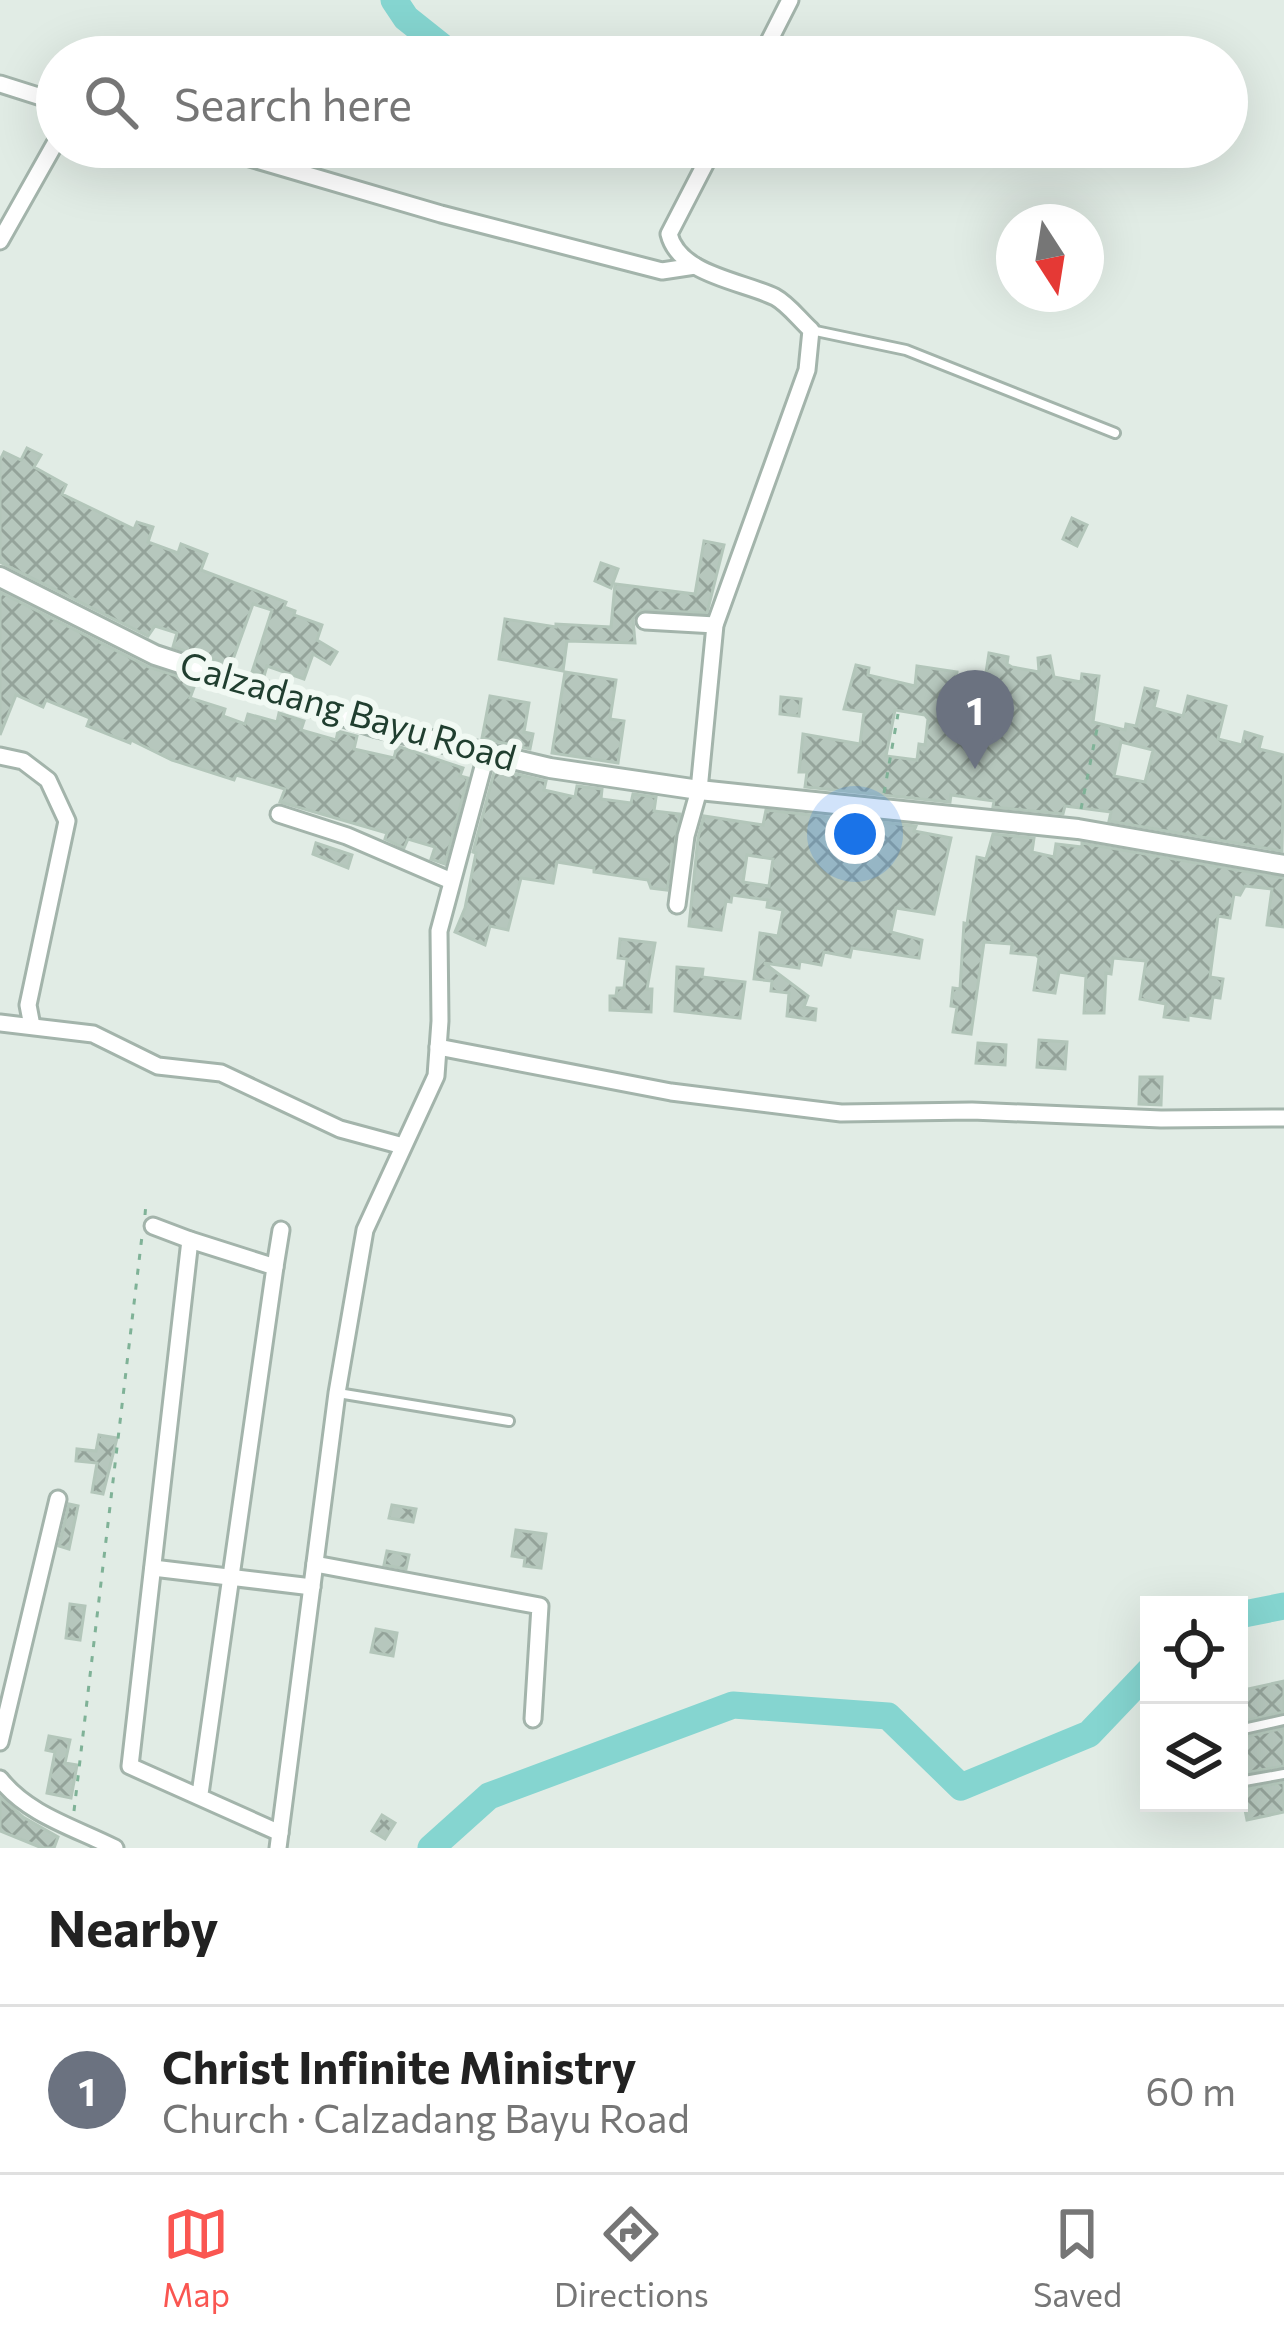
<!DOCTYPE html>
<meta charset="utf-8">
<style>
body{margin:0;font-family:Commissioner,sans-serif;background:#f2f2f2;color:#222}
.controls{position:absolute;right:36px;bottom:36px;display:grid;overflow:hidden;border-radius:0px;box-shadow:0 12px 48px #0002}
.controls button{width:108px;height:108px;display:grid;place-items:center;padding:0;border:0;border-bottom:3px solid #e0e0e0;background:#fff;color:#222;font:60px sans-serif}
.compass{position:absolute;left:996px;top:204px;width:108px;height:108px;border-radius:50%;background:#fff;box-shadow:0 12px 48px #0002;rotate:168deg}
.you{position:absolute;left:855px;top:834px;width:42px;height:42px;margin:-30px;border:9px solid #fff;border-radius:50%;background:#1a73e8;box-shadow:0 0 0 18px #1a73e833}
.badge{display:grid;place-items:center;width:78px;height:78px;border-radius:50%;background:#fa5651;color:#fff;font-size:39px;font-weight:700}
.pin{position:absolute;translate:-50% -99px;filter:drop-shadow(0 3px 6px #0008)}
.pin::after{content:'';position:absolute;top:63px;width:42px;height:36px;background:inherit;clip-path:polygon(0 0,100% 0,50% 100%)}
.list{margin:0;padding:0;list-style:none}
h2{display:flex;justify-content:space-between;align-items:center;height:156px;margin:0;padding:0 48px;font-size:51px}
h2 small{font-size:39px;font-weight:400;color:#767676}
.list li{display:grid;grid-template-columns:78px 1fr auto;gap:36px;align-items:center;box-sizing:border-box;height:168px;padding:0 48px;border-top:3px solid #e0e0e0}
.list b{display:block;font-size:45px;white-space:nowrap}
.list p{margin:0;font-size:39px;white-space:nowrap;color:#767676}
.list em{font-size:39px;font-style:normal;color:#767676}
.icon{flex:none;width:66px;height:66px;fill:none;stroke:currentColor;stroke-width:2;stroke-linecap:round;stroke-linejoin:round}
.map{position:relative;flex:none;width:1284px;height:1848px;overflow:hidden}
.search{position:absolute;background:#fff;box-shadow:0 12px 48px #0002;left:36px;right:36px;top:36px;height:132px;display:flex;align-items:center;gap:30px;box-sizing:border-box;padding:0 42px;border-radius:66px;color:#767676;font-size:45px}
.sheet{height:324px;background:#fff}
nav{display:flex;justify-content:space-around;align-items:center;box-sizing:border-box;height:168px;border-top:3px solid #e0e0e0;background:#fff;font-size:33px;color:#767676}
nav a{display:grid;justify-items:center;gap:6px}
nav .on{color:#fa5651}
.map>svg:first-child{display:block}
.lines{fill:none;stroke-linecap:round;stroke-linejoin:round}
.river{stroke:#85d5d0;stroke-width:27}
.building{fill:url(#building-cross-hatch);stroke:#b3c6ba;stroke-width:3;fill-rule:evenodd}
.service-casing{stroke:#a3b4ab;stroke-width:14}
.minor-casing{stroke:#a3b4ab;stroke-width:21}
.tertiary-casing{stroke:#a3b4ab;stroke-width:24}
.path{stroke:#7fb297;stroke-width:3;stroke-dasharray:6 9;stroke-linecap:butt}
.service{stroke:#fff;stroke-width:8}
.minor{stroke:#fff;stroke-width:15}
.tertiary{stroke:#fff;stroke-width:18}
.labels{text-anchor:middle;stroke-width:12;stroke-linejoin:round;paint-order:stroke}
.street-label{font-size:36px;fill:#203e2f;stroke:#f1f9f3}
</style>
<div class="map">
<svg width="1284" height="1848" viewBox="0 0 1284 1848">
<defs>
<pattern id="building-cross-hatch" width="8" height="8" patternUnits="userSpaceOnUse" patternTransform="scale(3)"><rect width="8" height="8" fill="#b6c7bd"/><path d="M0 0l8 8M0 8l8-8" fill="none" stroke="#94a39a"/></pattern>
</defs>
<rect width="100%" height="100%" fill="#e1ece5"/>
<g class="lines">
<g class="river">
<path d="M394,0l12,18 49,39"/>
<path d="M1239,1615l45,-9"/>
<path d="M431,1848l58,-52 244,-91 155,11 73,71 128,-53 60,-63"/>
</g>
</g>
<g class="building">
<path d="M27,448l14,7 -7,12 32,18 -4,9 72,35 3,-7 16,5 -5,15 30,11 3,-9 26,10 -6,16 85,32 -2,5 11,4 -1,4 28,10 -5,15 20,12 -7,12 -17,-10 -9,25 -37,-13 -3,10 -12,-4 20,-62 -19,-6 -22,61 -58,-18 4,-14 -22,-7 -7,10 -148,-74v-102l4,-8 17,8z"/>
<path d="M1072,518l15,7 -10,21 -14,-7z"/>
<path d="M704,541l20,4 -17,68 -66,-3 -8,9 2,24 -68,-2 -4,30 -64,-12 6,-40 51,8v-3l55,3 4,-43 80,10z"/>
<path d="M601,563l17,6 -7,19 -16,-7z"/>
<path d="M0,592l149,75 47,15 -6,16 35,11 -2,7 22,8 3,-10 29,8 2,-9 25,8 -3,9 35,10 2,-9 19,5 -3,13 40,9 3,-12 66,22 -3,8 8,2 -23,86 -14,-5 4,-12 -27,-8 -4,9 -19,-9 2,-6 -107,-31 5,-13 -49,-14 -2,5 -62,-20 -41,-20 -1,3 -43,-17 3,-8 -44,-18 -3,7 -27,-12 -16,40z"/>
<path d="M989,653l19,4 -1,7 5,3 27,5 -1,-14 12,-2 4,21 27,5 1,-8 17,2 -6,46 32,8 1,-6 10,2 9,-38 13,3 -4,17 29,8 5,-20 38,10 -8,33 24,6 3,-13 17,5 -3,12 25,6 -2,96 -173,-30 2,-9 -46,-6 -2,8 -70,-7 1,-6 -43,-6 -1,7 -145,-15 2,-15h-8l4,-38 57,10 4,-32 -20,-3 12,-44 13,3 -1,7 47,11 2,-20 40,6 -5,39 37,5 5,-36 -9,-1zM895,710l30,5 3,4 -3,26 -6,-1 -2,16 -31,-4zM1121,742l32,8 -8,32 -31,-6z"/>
<path d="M565,672l51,8 -6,39 14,2 -6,42 -66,-10z"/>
<path d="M490,696l39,7 -5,29 9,2 -3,15 -48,-11z"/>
<path d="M781,697l20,2 -2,17 -19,-2z"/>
<path d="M495,769l51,12 -2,9 31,7 2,-11 25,3 -1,10 30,4 2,-9 23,3 -2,14 26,3 -13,76 -16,-2 -3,-8 -54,-8v-4l-37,-6 -4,21 -32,-5 -13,52 -18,-4 -5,19 -30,-13 10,-24 11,-55 -3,-1z"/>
<path d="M766,810l63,7 -2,9 31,5 2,-11 56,6 -2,5 37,7 -17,76 -38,-6 -5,24 31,8 -3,18 -67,-10 -2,9 -26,-5 -3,13 -21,-4 -1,7 -35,-5 44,33 -4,11 12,2 -1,11 -28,-4 2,-23 -18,-2 1,-10 -18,-2 6,-46 18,3 5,-26 -16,-3 1,-7 -36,-5 -1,7 -5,-1 -5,29 -32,-4 9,-88 6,-22 59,9zM747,855l26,4 -4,27 -26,-4z"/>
<path d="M993,834l41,4 -2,14 22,5 2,-13 26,3v-4l202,35v49l-17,-2 5,-36 -27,-3 -5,9 -6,-1 -4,24 -12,-2 -8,61 13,2 -3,19 -7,-1 -3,21 -22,-3v5l-24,-3 2,-13 -26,-5 6,-38 -33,-3 -2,16 -5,-1 -2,40h-20l2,-37 -27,-4 -4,21 -21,-3 5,-32 -3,-3 -25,-2 1,-9 -28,-2 -13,92 -18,-2 4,-25 -6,-1 2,-18 7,1 4,-66 3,1 10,-67 9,2z"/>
<path d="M316,843l36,12 -4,13 -35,-14z"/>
<path d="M620,939l35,4 -8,46h5l-1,23 -41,-2v-14h6l1,-8h7l3,-29 -9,-1z"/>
<path d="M677,967l26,2 -1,8 43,5 -5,36 -65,-7z"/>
<path d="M1039,1040l28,2 -2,27 -28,-2z"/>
<path d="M978,1043l28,2 -1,20 -29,-2z"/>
<path d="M1140,1077h22l-1,28 -22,-1z"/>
<path d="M99,1435l18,3 -14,56 -11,-2 5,-29 -21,-2 1,-12 19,2z"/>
<path d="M69,1504l9,2 -9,43 -10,-3z"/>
<path d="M392,1505l24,4 -3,13 -24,-4z"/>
<path d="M516,1530l30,4 -5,34 -17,-2 1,-8 -13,-2z"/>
<path d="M387,1551l22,4 -3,14 -22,-4z"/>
<path d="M70,1604l15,2 -5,34 -14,-2z"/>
<path d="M376,1629l21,4 -4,23 -22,-4z"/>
<path d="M1284,1681v31l-45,10v-31z"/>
<path d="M1284,1728v38l-45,8v-36z"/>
<path d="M49,1736l21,4 -5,23 12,2 -6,33 -24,-5 8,-41 -9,-2z"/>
<path d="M1284,1782v30l-37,8 -6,-30z"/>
<path d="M0,1797l23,20 35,20 -4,11h-12l-42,-17z"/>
<path d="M382,1815l13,8 -10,16 -13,-8z"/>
</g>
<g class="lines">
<g class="service-casing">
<g id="service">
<path d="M811,330l95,20 209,83"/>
<path d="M338,1393l171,28"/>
<path d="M1239,1730l45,-10"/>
<path d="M1239,1782l45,-8"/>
</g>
</g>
<g class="minor-casing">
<g id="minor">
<path d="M761,57l29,-57"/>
<path d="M0,84l57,18"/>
<path d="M212,147l229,67 221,57 33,-5"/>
<path d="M0,241l57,-101"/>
<path d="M645,621l70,4"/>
<path d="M0,756l23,5 25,19 19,41 -39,184 4,21"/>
<path d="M279,814l68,22 102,44"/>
<path d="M677,905l9,-69 13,-46 16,-165 92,-255 4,-40c-12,-11 -23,-26 -36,-33 -33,-16 -96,-22 -106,-63l45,-87"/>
<path d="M0,1023l93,11 65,32 63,7 119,56 63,17"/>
<path d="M438,1047l233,45 170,21 131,-2 189,8 123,-1"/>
<path d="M153,1226l37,14"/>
<path d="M275,1267l6,-37"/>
<path d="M315,1564l225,42 -7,113"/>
<path d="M153,1568l159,19"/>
<path d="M0,1742l58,-243"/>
<path d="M0,1779c28,36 76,49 115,69"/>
<path d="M200,1794l75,-527 -85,-27 -60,526 150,67"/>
<path d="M278,1848l59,-455 28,-163 71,-154 4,-55 -1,-90 48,-179"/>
</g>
</g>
<g class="tertiary-casing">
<path id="tertiary" d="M0,577l155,78 221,72 174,41 149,22 379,39 206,36"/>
</g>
<g class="path">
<path d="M884,793l14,-79"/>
<path d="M1081,809l17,-85"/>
<path d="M145,1215l1,-12"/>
<path d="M74,1811l68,-575"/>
</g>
<use href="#service" class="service"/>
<use href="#minor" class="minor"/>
<use href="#tertiary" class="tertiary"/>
</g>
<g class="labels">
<g class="street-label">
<text transform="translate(348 711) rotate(16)" y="13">Calzadang Bayu Road</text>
</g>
</g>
</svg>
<div class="controls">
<button><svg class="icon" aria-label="locate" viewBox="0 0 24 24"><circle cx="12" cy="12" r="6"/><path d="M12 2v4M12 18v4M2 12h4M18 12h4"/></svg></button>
<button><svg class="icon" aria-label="layers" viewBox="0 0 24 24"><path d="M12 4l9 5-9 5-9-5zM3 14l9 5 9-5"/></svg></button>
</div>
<svg class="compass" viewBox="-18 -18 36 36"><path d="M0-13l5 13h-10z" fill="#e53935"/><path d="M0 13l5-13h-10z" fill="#767676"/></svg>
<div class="you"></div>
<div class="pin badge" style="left:975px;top:769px;background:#6b7280">1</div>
<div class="search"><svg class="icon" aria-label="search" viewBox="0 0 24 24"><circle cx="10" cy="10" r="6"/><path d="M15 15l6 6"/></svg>Search here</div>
</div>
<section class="sheet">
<h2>Nearby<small></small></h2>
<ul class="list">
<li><span class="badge" style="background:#6b7280">1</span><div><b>Christ Infinite Ministry</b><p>Church · Calzadang Bayu Road</p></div><em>60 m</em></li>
</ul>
</section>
<nav>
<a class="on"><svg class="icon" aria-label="map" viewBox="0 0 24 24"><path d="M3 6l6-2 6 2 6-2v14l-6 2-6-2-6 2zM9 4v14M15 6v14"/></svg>Map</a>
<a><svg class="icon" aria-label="directions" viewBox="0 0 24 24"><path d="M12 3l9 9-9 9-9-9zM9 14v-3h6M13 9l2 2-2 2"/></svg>Directions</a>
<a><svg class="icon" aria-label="saved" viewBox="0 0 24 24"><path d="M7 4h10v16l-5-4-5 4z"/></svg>Saved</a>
</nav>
